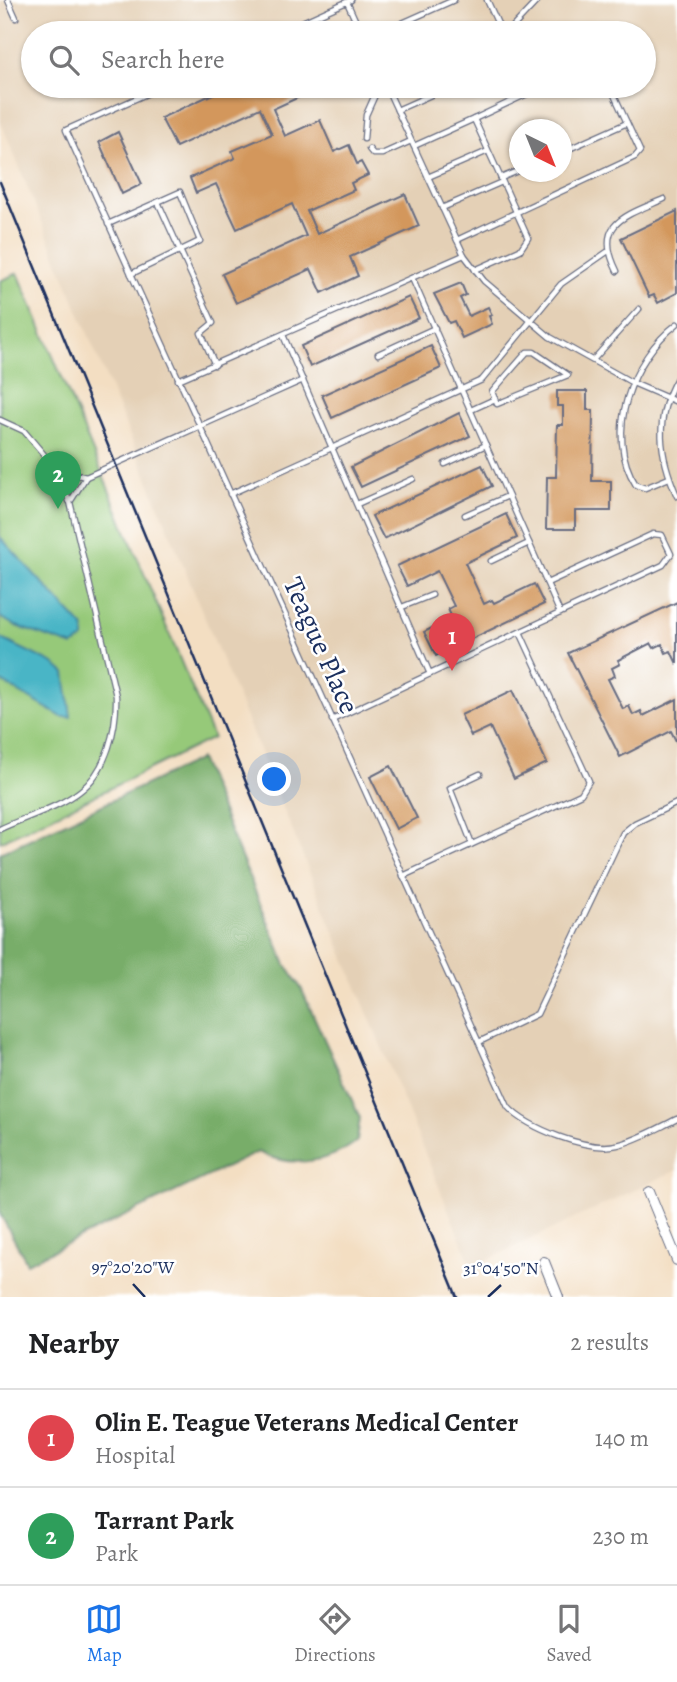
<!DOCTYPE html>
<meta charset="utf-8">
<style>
body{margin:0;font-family:Alegreya,serif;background:#f2f2f2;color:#202124}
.compass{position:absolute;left:509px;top:119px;width:63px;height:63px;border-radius:50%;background:#fff;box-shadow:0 2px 5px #0004;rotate:137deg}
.you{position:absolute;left:275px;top:780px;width:24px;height:24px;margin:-18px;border:5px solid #fff;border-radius:50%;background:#1a73e8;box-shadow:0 0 0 10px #1a73e833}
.badge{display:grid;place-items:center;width:46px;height:46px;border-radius:50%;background:#1a73e8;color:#fff;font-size:23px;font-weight:700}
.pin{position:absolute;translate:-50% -58px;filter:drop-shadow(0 2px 4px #0008)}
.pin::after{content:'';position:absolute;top:37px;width:24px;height:21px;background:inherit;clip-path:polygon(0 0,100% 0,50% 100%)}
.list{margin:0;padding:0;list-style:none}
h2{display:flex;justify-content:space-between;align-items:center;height:91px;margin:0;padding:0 28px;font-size:30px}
h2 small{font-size:23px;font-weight:400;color:#757577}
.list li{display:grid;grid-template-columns:46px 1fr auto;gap:21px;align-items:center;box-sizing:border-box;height:98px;padding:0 28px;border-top:2px solid #e0e0e0}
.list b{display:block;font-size:26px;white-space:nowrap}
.list p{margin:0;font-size:23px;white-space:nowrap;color:#757577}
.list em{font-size:23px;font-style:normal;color:#757577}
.icon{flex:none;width:38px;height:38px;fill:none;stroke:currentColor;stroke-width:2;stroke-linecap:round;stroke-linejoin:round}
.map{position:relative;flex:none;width:677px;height:1297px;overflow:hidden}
.search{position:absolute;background:#fff;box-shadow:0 2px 5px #0004;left:21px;right:21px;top:21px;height:77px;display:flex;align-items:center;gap:18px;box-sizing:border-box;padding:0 24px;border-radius:38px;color:#757577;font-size:26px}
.sheet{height:287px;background:#fff}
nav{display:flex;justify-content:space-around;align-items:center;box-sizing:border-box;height:98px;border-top:2px solid #e0e0e0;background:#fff;font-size:19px;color:#757577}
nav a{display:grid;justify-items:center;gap:4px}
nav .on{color:#1a73e8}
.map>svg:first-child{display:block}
.built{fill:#e4d0b6;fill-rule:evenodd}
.green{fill:#96c979;stroke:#587c6c;stroke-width:2}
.forest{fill:#78ad69;stroke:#4a6e64;stroke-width:2}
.water{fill:#4ab5c6;stroke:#327292;stroke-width:2}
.building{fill:#d3975c}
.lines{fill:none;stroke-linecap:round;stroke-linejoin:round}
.lane-casing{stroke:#676c81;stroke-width:7}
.street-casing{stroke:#676c81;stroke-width:12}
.lane{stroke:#fff;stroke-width:4.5}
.street{stroke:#fff;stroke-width:10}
.rail{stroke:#1b2f5e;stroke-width:2.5}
.ticks{fill:none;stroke:#1b2f5e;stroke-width:2.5}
.labels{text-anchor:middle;stroke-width:5;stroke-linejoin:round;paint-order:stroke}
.street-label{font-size:28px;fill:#1b2f5e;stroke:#fff}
.ticks-label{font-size:18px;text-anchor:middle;fill:#1b2f5e;stroke:#fff;stroke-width:5;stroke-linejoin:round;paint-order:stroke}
</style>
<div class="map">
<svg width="677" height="1297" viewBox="0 0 677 1297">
<rect width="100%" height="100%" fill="#fff"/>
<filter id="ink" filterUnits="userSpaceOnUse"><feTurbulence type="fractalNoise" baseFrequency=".0143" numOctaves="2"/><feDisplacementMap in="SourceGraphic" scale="14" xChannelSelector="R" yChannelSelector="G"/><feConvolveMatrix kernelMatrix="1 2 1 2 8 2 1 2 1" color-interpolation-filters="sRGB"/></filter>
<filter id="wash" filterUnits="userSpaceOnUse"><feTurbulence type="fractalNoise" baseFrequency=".00686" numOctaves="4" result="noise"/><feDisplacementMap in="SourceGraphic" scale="28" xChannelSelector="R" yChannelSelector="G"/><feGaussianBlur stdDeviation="1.57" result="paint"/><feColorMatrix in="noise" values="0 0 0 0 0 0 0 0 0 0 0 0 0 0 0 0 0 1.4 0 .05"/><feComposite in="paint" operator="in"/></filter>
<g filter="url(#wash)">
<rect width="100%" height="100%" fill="#f3dec2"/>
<path class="built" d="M0,0h677v1170l-205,97 -472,-1147zM33,33h611v53h-611zM520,130h42v42h-42z"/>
<path class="green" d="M18,273l195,465 -213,104v-561z"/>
<path class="forest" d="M200,759l86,206 15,23 59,130 -3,23c-29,23 -67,27 -99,11l-231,111 -27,-49v-361z"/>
<g class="water">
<path d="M0,537l84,91v11l-11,7 -57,-20 -16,-9z"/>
<path d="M0,638l54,26 11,9 6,44h-9l-62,-36z"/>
</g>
<g id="blocks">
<g class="building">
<path d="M230,86h8l4,8 21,-8h60l-50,23 12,27 35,-16 14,32 15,-7 8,19 4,-2 7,13 -17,8 3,7 -47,21 10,23 88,-40 14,32 -69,31 8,19 -36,17 -11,-24 -75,34 -14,-29 84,-38 -14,-32 -55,25 -21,-45 -20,9 -6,-15 45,-20 -3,-7 40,-17 -12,-26 -84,39 -15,-29z"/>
<path d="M118,132l24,52 -20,10 -23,-52z"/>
<path d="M677,211v82l-19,10 -4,-8 -5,2 -28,-59z"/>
<path d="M461,283l5,12 -6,3 9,18 19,-9 4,8 -3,1 3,8 -30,14 -8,-17 -5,2 -15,-29z"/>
<path d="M409,297l10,21 -109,49 -9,-21z"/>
<path d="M431,346l10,22 -109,50 -10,-23z"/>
<path d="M557,391h30v19h6l-1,71h19v30h-36v18h-29l1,-52h9l1,-52h6v-19h-6z"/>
<path d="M459,413l11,23 -109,51 -10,-20z"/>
<path d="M482,465l10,21 -108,53 -12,-23z"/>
<path d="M506,514l11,24 -52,25 19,41 8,-4 2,3 40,-19 10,20 -108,52 -12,-24 28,-14 -4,-9 6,-3 -17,-35 -30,15 -10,-20z"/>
<path d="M677,602v62l-6,-13 -5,2 -4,-9 -8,4 -3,-5 -33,17 2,4 -8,4 3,8 -7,3 15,30 6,-3 4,9 8,-4 2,5 34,-17v44l-6,-12 -51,26 -52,-104z"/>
<path d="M513,690l34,73 -33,16 -24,-52 -19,9 -10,-21z"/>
<path d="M391,766l26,52 -21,11 -26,-52z"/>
</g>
</g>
</g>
<g filter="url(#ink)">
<use href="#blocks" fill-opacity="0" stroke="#676c81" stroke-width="2"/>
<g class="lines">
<g class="lane-casing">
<g id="lane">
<path d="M8,0l8,18"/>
<path d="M487,0l15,33"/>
<path d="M347,2l14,31"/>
<path d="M278,33l73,-33"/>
<path d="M380,33l74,-33"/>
<path d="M486,33l13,-6"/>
<path d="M507,33l31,-33"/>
<path d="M164,86l-98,44 442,977c18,21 81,45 109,38 21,-5 41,-17 60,-26"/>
<path d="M386,86l78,169 20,26 66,56 83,46 44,19"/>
<path d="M397,110l54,-24"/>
<path d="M474,119l70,-33"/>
<path d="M364,139l2,-24 13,-29"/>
<path d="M414,146l60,-27 54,119 -8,12 -45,20"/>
<path d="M369,149l4,5h9l29,-13"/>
<path d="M562,152l65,-29"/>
<path d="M428,177l60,-26"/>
<path d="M501,178l19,-8"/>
<path d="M158,202l55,121 -12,10 14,32"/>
<path d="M442,208l60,-26"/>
<path d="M108,224l72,-32 20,49 -69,33"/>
<path d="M457,240l178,-83 5,-6 -30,-65"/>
<path d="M617,271c-24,-48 8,-55 47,-72"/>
<path d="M283,335l147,339"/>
<path d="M527,352h7l34,23 -71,29 -5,-12z"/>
<path d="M378,354l57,-26"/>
<path d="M593,360l46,-51"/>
<path d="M677,378c-23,40 -18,77 0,118"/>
<path d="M178,380l286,-125"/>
<path d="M471,410l24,-11"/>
<path d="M0,420l24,11 33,39 29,7"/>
<path d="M445,464l41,-19"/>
<path d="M57,470l12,31"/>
<path d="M669,478l-24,10 -9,-3c-33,-51 -4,-127 41,-161"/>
<path d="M230,494l252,-114 79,-96 46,-32"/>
<path d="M357,504l56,-25"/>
<path d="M465,515l43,-19"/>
<path d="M491,561l38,-18"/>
<path d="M547,583l106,-49 9,1 9,19 -8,11 -103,48"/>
<path d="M402,607l30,-12"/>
<path d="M332,720l228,-107 -148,-335"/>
<path d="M0,829c23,-11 60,-22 80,-38 27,-20 37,-63 36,-95l-46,-194 16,-25 217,-97"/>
<path d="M472,844l-22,-56 30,-14"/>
<path d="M403,876l178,-82 8,-13 -69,-149"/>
<path d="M479,1042l58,-28 86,-181 12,-10 42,-20"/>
</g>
</g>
<g class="street-casing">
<g id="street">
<path d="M649,1192l28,68"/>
<path d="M544,1262l14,35"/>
</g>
</g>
<use href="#lane" class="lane"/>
<use href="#street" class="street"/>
<path class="rail" d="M0,182l457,1115"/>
</g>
</g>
<path class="ticks" d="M133,1284l12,13M488,1297l13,-12"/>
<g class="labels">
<g class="street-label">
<text transform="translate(322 645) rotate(66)" y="10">Teague Place</text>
</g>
</g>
<g class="ticks-label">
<text x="133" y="1273">97°20'20"W</text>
<text x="501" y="1274">31°04'50"N</text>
</g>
</svg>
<svg class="compass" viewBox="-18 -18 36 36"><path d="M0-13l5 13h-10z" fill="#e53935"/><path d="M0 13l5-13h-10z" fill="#757577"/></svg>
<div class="you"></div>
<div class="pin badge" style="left:452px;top:671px;background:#e0444e">1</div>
<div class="pin badge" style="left:58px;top:509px;background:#2e9e5b">2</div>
<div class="search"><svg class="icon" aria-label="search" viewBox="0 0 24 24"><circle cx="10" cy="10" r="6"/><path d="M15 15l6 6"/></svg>Search here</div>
</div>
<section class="sheet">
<h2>Nearby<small>2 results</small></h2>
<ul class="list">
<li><span class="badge" style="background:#e0444e">1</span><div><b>Olin E. Teague Veterans Medical Center</b><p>Hospital</p></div><em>140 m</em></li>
<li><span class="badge" style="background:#2e9e5b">2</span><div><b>Tarrant Park</b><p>Park</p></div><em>230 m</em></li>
</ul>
</section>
<nav>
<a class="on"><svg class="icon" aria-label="map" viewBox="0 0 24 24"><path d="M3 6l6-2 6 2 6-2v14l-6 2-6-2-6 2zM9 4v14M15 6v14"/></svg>Map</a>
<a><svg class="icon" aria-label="directions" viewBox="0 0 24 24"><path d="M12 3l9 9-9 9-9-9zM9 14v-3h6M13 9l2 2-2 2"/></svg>Directions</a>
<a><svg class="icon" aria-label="saved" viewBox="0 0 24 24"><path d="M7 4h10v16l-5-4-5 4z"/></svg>Saved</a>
</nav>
